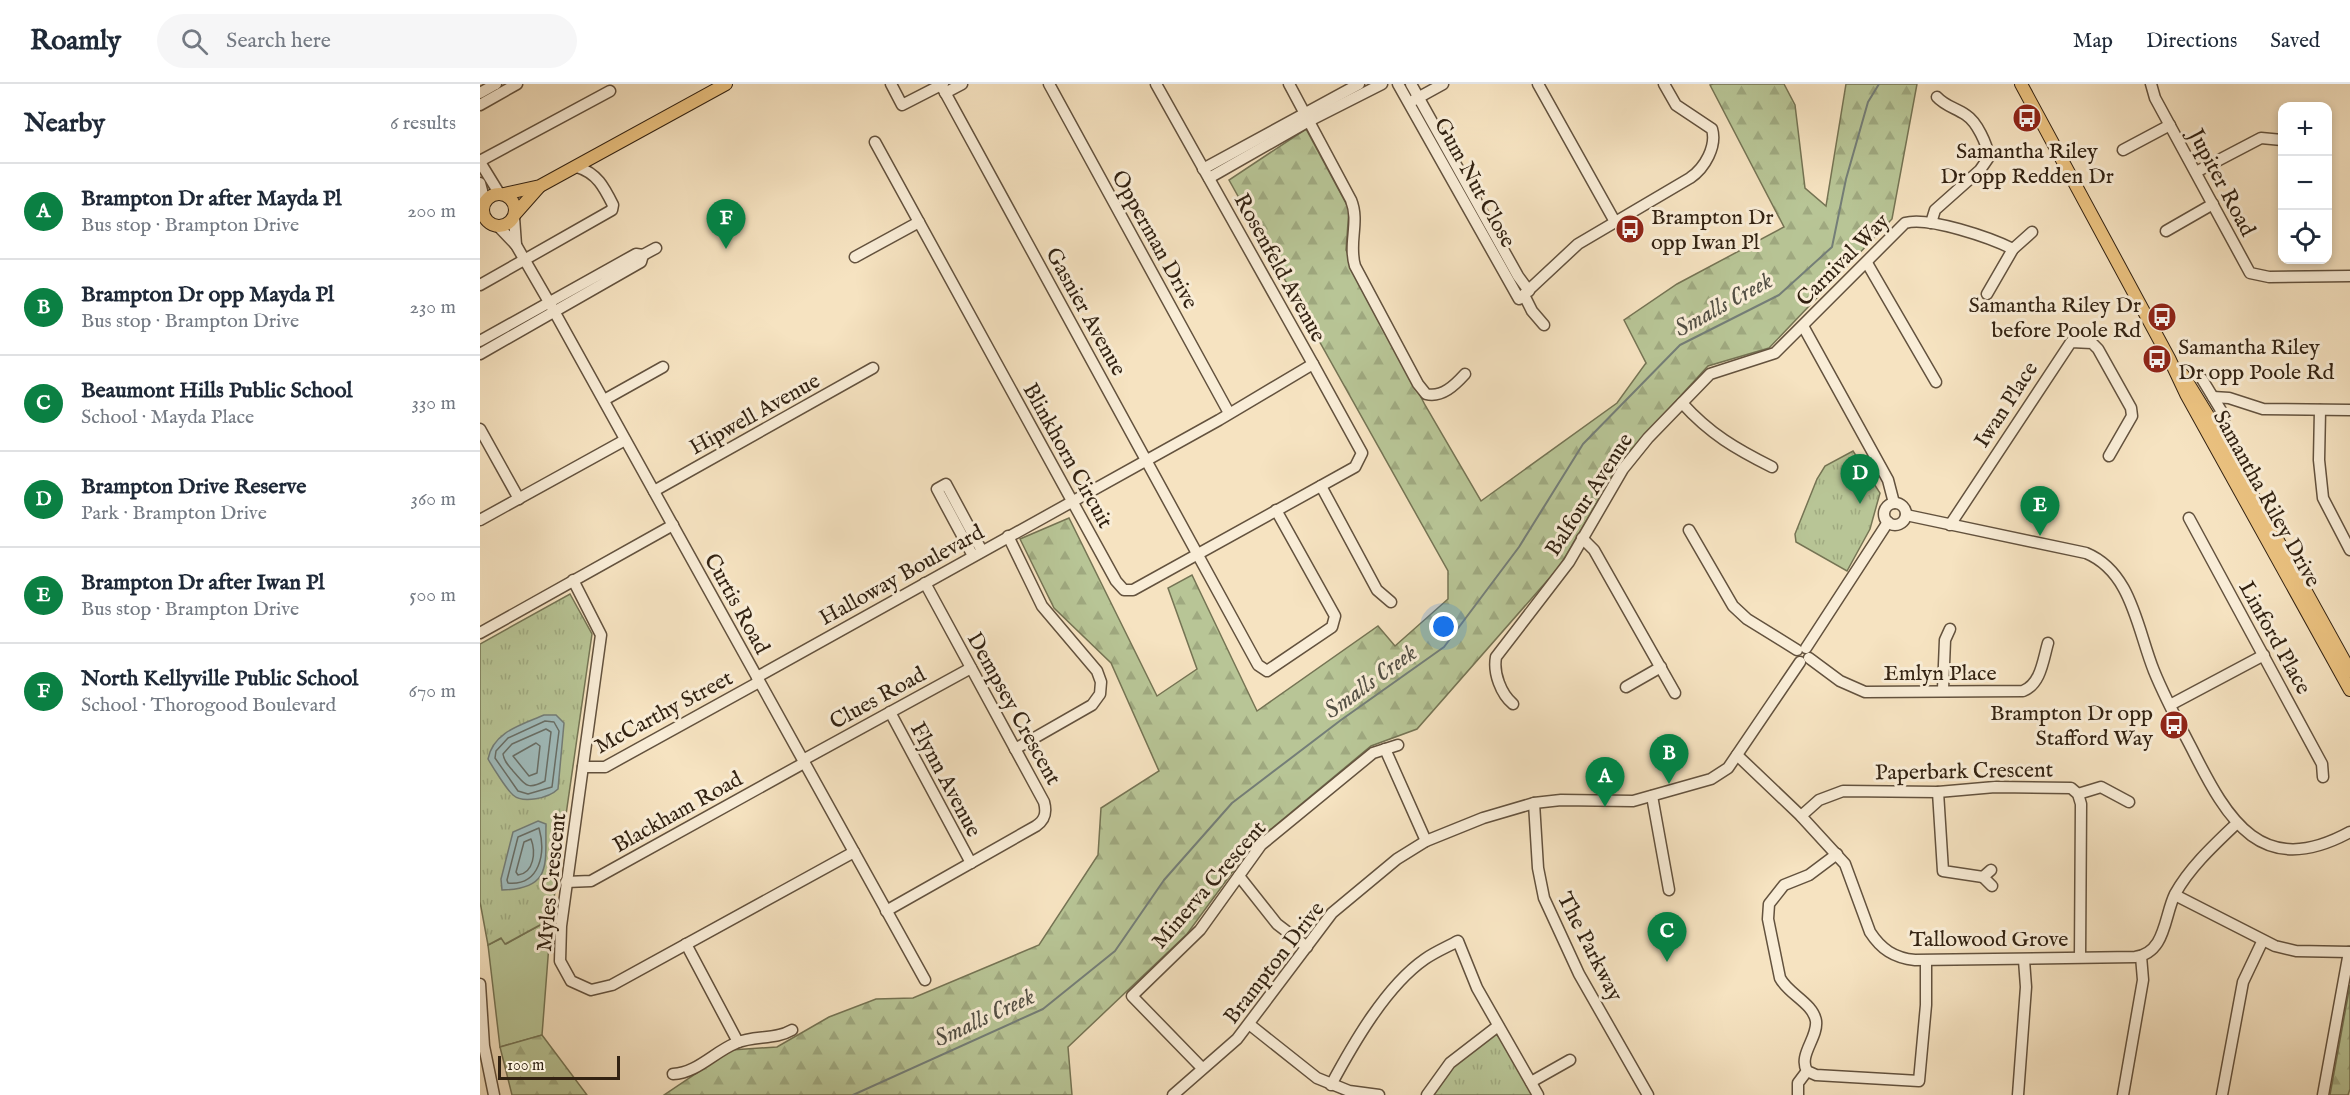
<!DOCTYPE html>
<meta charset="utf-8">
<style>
body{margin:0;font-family:"IM FELL English",serif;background:#f6f6f7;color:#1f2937}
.controls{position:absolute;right:18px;top:18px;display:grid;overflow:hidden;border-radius:12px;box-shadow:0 3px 9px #0003}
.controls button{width:54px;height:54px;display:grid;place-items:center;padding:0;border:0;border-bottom:2px solid #e0e1e3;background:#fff;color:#1f2937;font:30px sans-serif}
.scale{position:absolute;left:18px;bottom:15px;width:122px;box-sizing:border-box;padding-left:6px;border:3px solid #322212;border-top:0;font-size:16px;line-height:21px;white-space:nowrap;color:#322212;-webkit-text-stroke:4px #f9edd7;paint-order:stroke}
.you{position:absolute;left:964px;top:543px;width:21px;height:21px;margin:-15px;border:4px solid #fff;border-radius:50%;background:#1a73e8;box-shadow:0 0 0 9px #1a73e833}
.badge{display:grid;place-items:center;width:39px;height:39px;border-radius:50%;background:#0b8043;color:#fff;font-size:20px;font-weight:700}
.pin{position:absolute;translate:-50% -50px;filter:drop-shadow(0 2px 3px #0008)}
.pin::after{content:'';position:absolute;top:32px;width:21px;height:18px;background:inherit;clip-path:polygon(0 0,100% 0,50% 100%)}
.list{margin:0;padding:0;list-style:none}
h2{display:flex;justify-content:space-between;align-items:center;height:78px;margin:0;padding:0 24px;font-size:26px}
h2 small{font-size:20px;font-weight:400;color:#747a83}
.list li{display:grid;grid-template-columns:39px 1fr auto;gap:18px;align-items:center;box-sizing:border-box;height:96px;padding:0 24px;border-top:2px solid #e0e1e3}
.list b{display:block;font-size:22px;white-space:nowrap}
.list p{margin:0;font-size:20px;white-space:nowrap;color:#747a83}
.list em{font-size:20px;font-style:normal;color:#747a83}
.icon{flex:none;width:33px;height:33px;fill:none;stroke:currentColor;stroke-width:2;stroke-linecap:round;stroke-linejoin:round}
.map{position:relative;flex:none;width:1870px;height:1011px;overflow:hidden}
header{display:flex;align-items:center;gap:36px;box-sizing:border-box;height:84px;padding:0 30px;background:#fff;border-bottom:2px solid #e0e1e3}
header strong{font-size:28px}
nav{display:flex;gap:33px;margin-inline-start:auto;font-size:21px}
.search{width:420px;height:54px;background:#f6f6f7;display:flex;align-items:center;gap:15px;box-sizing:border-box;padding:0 21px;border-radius:33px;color:#747a83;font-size:22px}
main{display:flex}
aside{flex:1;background:#fff}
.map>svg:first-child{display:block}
.grass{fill:#b8c596;stroke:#757454;stroke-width:1.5}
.forest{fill:url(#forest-firs);stroke:#757454;stroke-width:1.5}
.park{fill:url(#park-tufts);stroke:#757454;stroke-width:1.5}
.water{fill:#a0bcbc;stroke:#747e78;stroke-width:1.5}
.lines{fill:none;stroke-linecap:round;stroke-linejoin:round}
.shore{stroke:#696f67;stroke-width:1.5}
.stream{stroke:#747e78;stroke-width:2}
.minor-casing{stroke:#63523e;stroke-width:13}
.major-casing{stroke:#322212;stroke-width:14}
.minor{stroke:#f9edd7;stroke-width:10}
.major{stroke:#ebc280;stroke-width:12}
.labels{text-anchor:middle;stroke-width:6;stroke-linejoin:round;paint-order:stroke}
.poi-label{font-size:22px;fill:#322212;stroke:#f9edd7;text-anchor:start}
.street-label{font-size:22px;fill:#322212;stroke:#f9edd7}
.water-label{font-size:24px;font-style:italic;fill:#535045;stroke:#f9edd7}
</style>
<header>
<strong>Roamly</strong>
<div class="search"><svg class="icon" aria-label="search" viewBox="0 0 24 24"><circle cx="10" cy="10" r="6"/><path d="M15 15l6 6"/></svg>Search here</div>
<nav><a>Map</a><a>Directions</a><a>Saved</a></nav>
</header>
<main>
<aside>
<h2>Nearby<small>6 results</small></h2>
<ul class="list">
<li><span class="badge">A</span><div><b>Brampton Dr after Mayda Pl</b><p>Bus stop · Brampton Drive</p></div><em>200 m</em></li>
<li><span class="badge">B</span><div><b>Brampton Dr opp Mayda Pl</b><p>Bus stop · Brampton Drive</p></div><em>230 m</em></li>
<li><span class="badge">C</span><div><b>Beaumont Hills Public School</b><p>School · Mayda Place</p></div><em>330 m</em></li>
<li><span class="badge">D</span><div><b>Brampton Drive Reserve</b><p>Park · Brampton Drive</p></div><em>360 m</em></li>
<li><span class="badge">E</span><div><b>Brampton Dr after Iwan Pl</b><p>Bus stop · Brampton Drive</p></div><em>500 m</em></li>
<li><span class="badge">F</span><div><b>North Kellyville Public School</b><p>School · Thorogood Boulevard</p></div><em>670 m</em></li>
</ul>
</aside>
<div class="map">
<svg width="1870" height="1011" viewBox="0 0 1870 1011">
<defs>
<pattern id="forest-firs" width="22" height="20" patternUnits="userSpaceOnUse" patternTransform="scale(1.5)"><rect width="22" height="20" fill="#b8c596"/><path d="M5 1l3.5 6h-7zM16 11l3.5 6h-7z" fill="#9fa980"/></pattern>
<pattern id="park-tufts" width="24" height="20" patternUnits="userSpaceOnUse" patternTransform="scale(1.5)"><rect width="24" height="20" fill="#b8c596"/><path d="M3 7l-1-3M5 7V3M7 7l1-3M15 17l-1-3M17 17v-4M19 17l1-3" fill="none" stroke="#9fa980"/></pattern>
</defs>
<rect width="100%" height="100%" fill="#f6e3c1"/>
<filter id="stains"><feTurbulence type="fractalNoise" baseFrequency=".00333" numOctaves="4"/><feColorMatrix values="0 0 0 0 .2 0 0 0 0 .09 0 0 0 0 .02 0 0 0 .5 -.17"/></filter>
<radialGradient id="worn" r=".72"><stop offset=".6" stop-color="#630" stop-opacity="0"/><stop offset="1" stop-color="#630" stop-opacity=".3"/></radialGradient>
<path class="grass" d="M71,835l-9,116 -42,12 -12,-102 14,-7 4,6z"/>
<g class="forest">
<path d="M1233,0h71l11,21 10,83 21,18 20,-122h71l-25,135 -123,129 -61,18 -87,95 -61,105 -143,163 -46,17 -118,98 -66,90 -119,113 4,48h-408l67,-45 46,-3 52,-30 47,-18 37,-1 126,-53 59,-90 3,-47 58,-37 -48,-108 -57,-55 -34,-69 49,-21 88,178 40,-27 -29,-81 24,-13 65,136 121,-85 17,20 53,-47v-28l-219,-391 77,-51 43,80 -3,41 79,155 56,96 136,-98 29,-40 -22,-43 53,-36 107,-57 -74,-142z"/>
<path d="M1870,901v104l-2,6h-18z"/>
<path d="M62,951l45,60h-75l-12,-48z"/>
</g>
<g class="park">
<path d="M1373,367l27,42 -10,36 -23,42 -51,-29 -1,-8 22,-55 8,-13z"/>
<path d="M90,510l22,40 -41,285 -46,25 -4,-6 -13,7 -8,-43v-258z"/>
<path d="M1015,950l5,3 34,58h-103l18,-27z"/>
</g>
<g class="water">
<path d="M64,631h12l8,8 -6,66c-9,9 -35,15 -45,6 -6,-5 -21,-29 -25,-36 5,-27 33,-34 56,-44z"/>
<path d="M58,737l8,3c-1,39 7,65 -44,66l-1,-11 12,-47z"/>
</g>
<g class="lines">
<g class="shore">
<path d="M65,637l9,1 5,9 -7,56 -24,7 -10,-3 -23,-33 1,-7 12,-13z"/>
<path d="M66,645l5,3 -6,49c-19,10 -20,3 -32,-10 -5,-6 -9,-10 -10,-17l9,-10z"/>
<path d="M56,659l4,3 -3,27 -8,3 -16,-20z"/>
<path d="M59,744c7,25 1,58 -31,55l-1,-3 11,-43z"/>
<path d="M51,755c5,13 3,34 -13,36l-2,-3 8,-30z"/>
</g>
<path class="stream" d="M373,1011l190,-86 72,-58 49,-71 68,-77 109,-83 103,-73 75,-100 64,-103 97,-99 99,-50 53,-48 14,-68 22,-77 11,-18"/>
<g class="minor-casing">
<g id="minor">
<path d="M411,0l11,21 41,-21"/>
<path d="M569,0l180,329"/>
<path d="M809,0l62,116c9,22 -3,43 4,66l63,118 8,10c16,4 29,-9 39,-20"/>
<path d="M918,0l121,215 59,-55 112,-66c15,-10 27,-32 22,-49l-36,-24 -12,-21"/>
<path d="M931,0l107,192 11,15"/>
<path d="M1058,0l76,136"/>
<path d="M1671,0l4,14 95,175 19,4 81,-1"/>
<path d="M461,1l317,580 9,6 65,-44 3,-11 -59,-106"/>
<path d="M0,9l16,-9"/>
<path d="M465,9l17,-9"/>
<path d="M934,16l29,-16"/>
<path d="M0,21l37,-21"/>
<path d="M395,58l241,439 8,9h9l222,-123 7,-14 -49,-89"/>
<path d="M1643,66l47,-25"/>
<path d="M0,77l130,-70"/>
<path d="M0,78l19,31"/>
<path d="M723,85l156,-85"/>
<path d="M1716,88l65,-34 21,2"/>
<path d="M729,94l100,-57 73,-37"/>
<path d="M0,99l5,19"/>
<path d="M34,133l2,28"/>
<path d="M1451,139l4,-13 45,-40 9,-13c-2,-13 -12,-35 -23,-42 -10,-7 -21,-9 -29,-18"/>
<path d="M18,142l18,19 33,57 376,678"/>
<path d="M1686,147l47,-27"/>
<path d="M163,171l13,-7"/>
<path d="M375,173l64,-35"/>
<path d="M1387,179l69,119"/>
<path d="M0,201l132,-75 1,-5c-9,-18 -16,-32 -36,-38"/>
<path d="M1507,210l26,-45 19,-17"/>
<path d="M1044,211l8,16 12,14"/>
<path d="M1323,242l85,154 6,23"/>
<path d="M0,257l156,-87 7,1 -2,7 -161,92"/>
<path d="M1722,295l23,38"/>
<path d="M1733,313l16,1 34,11 87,1"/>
<path d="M124,316l59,-33"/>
<path d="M1202,319c28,31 54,46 90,64"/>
<path d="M1840,326l-1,50 4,38 27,52"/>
<path d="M0,345l39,70"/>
<path d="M841,402l56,104 14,12"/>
<path d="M174,407l219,-123"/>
<circle cx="1415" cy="430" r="11"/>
<path d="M1426,431l180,38c46,19 51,76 68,118 11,27 25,53 38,78 36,72 70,131 158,83"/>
<path d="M1709,434l133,246 1,13"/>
<path d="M0,436l145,-80"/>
<path d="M1470,441l121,-183 21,1 6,6 33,59 1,8 -23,40"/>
<path d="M1209,446l44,76 14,13 50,31"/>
<path d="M528,452l34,70 55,65 4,11 -1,12 -8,11 -77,44"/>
<path d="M1102,454l12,12 81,143"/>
<path d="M493,472l-36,-67 9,-5 36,67"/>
<path d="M93,496l28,55 -40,291 -1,35 11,20 20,9 21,-5 242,-133"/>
<path d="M0,549l193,-108"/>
<path d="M1326,564l82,-126"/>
<path d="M1329,574l31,23 25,11 158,-1c18,-7 20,-31 25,-48"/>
<path d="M277,593l462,-257 94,-56 -157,-280"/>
<path d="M1146,603l35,-20"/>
<path d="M1463,605l2,-49 5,-11"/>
<path d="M1033,620c-12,-10 -20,-31 -17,-47l73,-95 54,-93 25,-31 62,-64 65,-21 130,-130c23,-7 86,15 108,26"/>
<path d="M1690,621l94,-50"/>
<path d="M410,628l81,151"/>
<path d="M905,665l41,92"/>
<path d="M1257,671l64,61 44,48 25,68c11,17 24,26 45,28l220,-3c31,-4 29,-41 40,-63 15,-27 39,-49 61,-70"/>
<path d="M323,676l168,-92"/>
<path d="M103,683h22l154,-85"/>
<path d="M1458,708l5,79 40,6"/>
<path d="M1598,710l23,-7 28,15"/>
<path d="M1172,712l17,94"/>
<path d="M1054,719l4,65 6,30 35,76 69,121"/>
<path d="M1321,732l18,-16 24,-9 95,1 57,-5 76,1 7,6 3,10 -1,153"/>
<path d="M1357,770l-28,21 -25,10 -15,19 -1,15 12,59c8,16 33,25 36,43 2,17 -18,34 -9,50l9,4 103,6 7,-76v-44"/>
<path d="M1511,786l-8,7 9,9"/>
<path d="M759,792l38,48 30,23"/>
<path d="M86,798l25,-1 213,-118"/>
<path d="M1695,811l100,51 21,5 54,1"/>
<path d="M406,827l150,-85c9,-6 11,-13 8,-24l-119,-219"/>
<path d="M206,860l52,98"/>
<path d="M0,900l4,62 10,49"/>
<path d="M769,940l68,54 32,13 30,4"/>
<path d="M722,984l-70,-72 68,-66 61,-85 112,-92 25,-8"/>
<path d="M193,990c24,-1 41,-22 63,-31 18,-8 39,-3 56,-13"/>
<path d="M1051,998l39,-22"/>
<path d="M851,1001c22,-41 55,-99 94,-126 10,-7 22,-12 33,-18l19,47 61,107"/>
<path d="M693,1011l64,-56 95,-126 65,-54 29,-18 57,-23 51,-15 27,-3 72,1 78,-22 17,-11 72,-106"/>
<path d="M947,1011l23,-32 48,-37"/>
<path d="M1318,1011v-12l9,-12"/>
<path d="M1538,1011l8,-108 -2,-27"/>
<path d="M1643,1011l20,-115 -2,-24"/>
<path d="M1742,1011l21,-113 19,-40"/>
<path d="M1843,1011l26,-143"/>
</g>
</g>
<g class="major-casing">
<g id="major">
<path d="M1541,0l148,274 17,36 164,296"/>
<circle cx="19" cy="126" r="16"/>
<path d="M24,110l36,-8 186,-102"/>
<path d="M36,129l23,-26"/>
<path d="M1703,291l35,57 132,239"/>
</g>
</g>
<use href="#minor" class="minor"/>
<use href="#major" class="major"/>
</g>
<defs>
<g id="bus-disc" transform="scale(1.5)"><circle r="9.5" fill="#8f2418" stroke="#f9edd7"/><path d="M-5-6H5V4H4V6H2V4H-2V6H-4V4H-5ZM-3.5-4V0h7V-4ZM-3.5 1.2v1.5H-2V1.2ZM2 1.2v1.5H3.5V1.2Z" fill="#fff"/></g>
</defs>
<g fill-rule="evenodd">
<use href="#bus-disc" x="1547" y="34"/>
<use href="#bus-disc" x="1150" y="145"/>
<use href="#bus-disc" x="1682" y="233"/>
<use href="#bus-disc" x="1677" y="275"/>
<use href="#bus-disc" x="1694" y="641"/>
</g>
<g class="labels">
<g class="poi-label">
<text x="1547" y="74" text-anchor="middle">Samantha Riley<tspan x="1547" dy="25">Dr opp Redden Dr</tspan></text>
<text x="1171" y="140">Brampton Dr<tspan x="1171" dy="25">opp Iwan Pl</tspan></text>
<text x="1661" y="228" text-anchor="end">Samantha Riley Dr<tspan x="1661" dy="25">before Poole Rd</tspan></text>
<text x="1698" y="270">Samantha Riley<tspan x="1698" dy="25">Dr opp Poole Rd</tspan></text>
<text x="1673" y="636" text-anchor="end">Brampton Dr opp<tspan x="1673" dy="25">Stafford Way</tspan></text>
</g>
<g class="street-label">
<text transform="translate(996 98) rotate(61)" y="8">Gum Nut Close</text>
<text transform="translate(1743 98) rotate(62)" y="8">Jupiter Road</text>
<text transform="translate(676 155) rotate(61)" y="8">Opperman Drive</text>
<text transform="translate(1362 175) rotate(-45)" y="8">Carnival Way</text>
<text transform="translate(801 183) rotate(61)" y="8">Rosenfeld Avenue</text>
<text transform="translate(607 227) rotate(61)" y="8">Gasnier Avenue</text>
<text transform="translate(1525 320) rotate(-57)" y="8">Iwan Place</text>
<text transform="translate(274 329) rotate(-29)" y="8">Hipwell Avenue</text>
<text transform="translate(589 371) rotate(61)" y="8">Blinkhorn Circuit</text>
<text transform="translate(1108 410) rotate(-57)" y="8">Balfour Avenue</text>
<text transform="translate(1788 414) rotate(61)" y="8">Samantha Riley Drive</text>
<text transform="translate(421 490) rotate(-29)" y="8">Halloway Boulevard</text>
<text transform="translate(258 519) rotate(61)" y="8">Curtis Road</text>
<text transform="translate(1796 553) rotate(61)" y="8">Linford Place</text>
<text x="1460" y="596">Emlyn Place</text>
<text transform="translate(397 613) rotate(-29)" y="8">Clues Road</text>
<text transform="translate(535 624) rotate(61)" y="8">Dempsey Crescent</text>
<text transform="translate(183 627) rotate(-28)" y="8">McCarthy Street</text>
<text transform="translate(1484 686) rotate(-1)" y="8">Paperbark Crescent</text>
<text transform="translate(467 695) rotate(62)" y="8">Flynn Avenue</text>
<text transform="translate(197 727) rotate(-29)" y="8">Blackham Road</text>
<text transform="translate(70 798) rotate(-84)" y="8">Myles Crescent</text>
<text transform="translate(728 800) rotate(-49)" y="8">Minerva Crescent</text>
<text x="1509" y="862">Tallowood Grove</text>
<text transform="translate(1111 862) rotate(63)" y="8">The Parkway</text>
<text transform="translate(793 878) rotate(-52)" y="8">Brampton Drive</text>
</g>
<g class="water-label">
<text transform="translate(1243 220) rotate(-29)" y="8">Smalls Creek</text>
<text transform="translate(890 597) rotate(-36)" y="8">Smalls Creek</text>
<text transform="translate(504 933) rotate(-25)" y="8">Smalls Creek</text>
</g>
</g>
<rect width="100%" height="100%" filter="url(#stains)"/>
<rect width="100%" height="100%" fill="url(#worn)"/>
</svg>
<div class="controls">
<button>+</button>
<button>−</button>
<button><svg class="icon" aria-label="locate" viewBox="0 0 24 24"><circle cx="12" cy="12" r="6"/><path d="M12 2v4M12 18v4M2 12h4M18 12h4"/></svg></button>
</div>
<div class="scale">100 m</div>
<div class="you"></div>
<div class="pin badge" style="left:1125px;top:723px">A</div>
<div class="pin badge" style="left:1189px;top:700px">B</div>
<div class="pin badge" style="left:1187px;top:878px">C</div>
<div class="pin badge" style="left:1380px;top:420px">D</div>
<div class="pin badge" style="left:1560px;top:452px">E</div>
<div class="pin badge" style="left:246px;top:165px">F</div>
</div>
</main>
